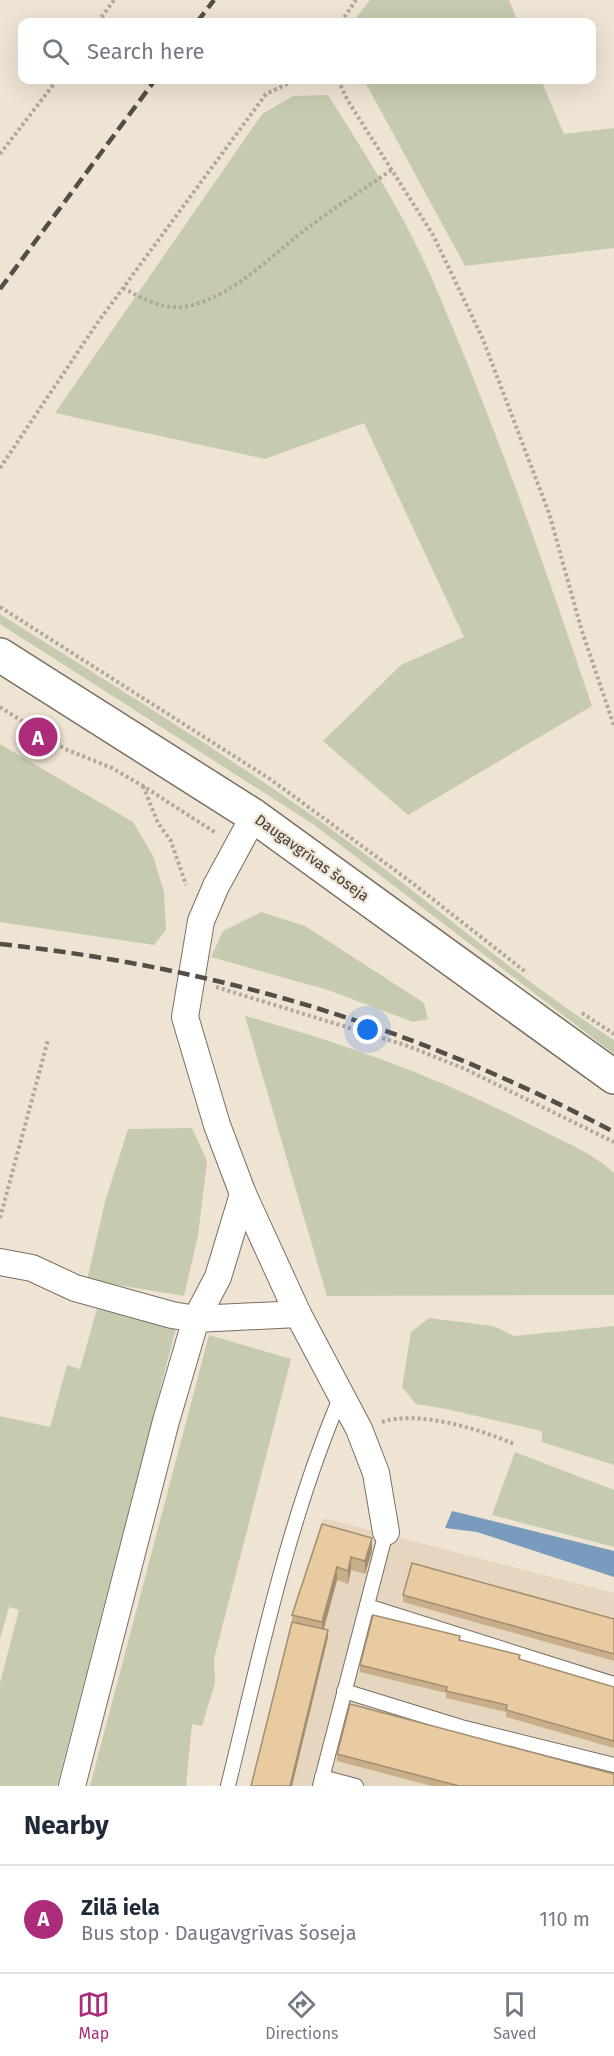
<!DOCTYPE html>
<meta charset="utf-8">
<style>
body{margin:0;font-family:"Fira Sans",sans-serif;background:#f6f6f7;color:#1f2937}
.you{position:absolute;left:368px;top:1030px;width:21px;height:21px;margin:-15px;border:4px solid #fff;border-radius:50%;background:#1a73e8;box-shadow:0 0 0 9px #1a73e833}
.badge{display:grid;place-items:center;width:39px;height:39px;border-radius:50%;background:#ac2c7a;color:#fff;font-size:20px;font-weight:700}
.pin{position:absolute;translate:-50% -50%;border:3px solid #fff;box-shadow:0 2px 6px #0006}
.list{margin:0;padding:0;list-style:none}
h2{display:flex;justify-content:space-between;align-items:center;height:78px;margin:0;padding:0 24px;font-size:26px}
h2 small{font-size:20px;font-weight:400;color:#747a83}
.list li{display:grid;grid-template-columns:39px 1fr auto;gap:18px;align-items:center;box-sizing:border-box;height:108px;padding:0 24px;border-top:2px solid #e0e1e3}
.list b{display:block;font-size:22px;white-space:nowrap}
.list p{margin:0;font-size:20px;white-space:nowrap;color:#747a83}
.list em{font-size:20px;font-style:normal;color:#747a83}
.icon{flex:none;width:33px;height:33px;fill:none;stroke:currentColor;stroke-width:2;stroke-linecap:round;stroke-linejoin:round}
.map{position:relative;flex:none;width:614px;height:1786px;overflow:hidden}
.search{position:absolute;background:#fff;box-shadow:0 6px 24px #0002;left:18px;right:18px;top:18px;height:66px;display:flex;align-items:center;gap:15px;box-sizing:border-box;padding:0 21px;border-radius:12px;color:#747a83;font-size:22px}
.sheet{height:186px;background:#fff}
nav{display:flex;justify-content:space-around;align-items:center;box-sizing:border-box;height:84px;border-top:2px solid #e0e1e3;background:#fff;font-size:16px;color:#747a83}
nav a{display:grid;justify-items:center;gap:3px}
nav .on{color:#ac2c7a}
.map>svg:first-child{display:block}
.built{fill:#e6d6c0}
.green{fill:#c6cbaf}
.water{fill:#799cbe}
.lines{fill:none;stroke-linecap:round;stroke-linejoin:round}
.lane-casing{stroke:#796f61;stroke-width:16}
.street-casing{stroke:#796f61;stroke-width:28}
.secondary-casing{stroke:#796f61;stroke-width:36}
.path{stroke:#b1a89c;stroke-width:4;stroke-dasharray:3 3;stroke-linecap:butt}
.lane{stroke:#fff;stroke-width:14}
.street{stroke:#fff;stroke-width:26}
.secondary{stroke:#fff;stroke-width:33}
.rail{stroke:#534e46;stroke-width:4.5;stroke-dasharray:12 6;stroke-linecap:butt}
.wall{fill:#c8af8a}
.shaded-wall{fill:#a28e71}
.building{fill:#e8cba1;stroke:#a28e71;stroke-width:1.5}
.labels{text-anchor:middle;stroke-width:4.5;stroke-linejoin:round;paint-order:stroke}
.street-label{font-size:15px;fill:#403c35;stroke:#efe3d4}
</style>
<div class="map">
<svg width="614" height="1786" viewBox="0 0 614 1786">
<rect width="100%" height="100%" fill="#efe3d4"/>
<path class="built" d="M323,1518l291,75v193h-362z"/>
<g class="green">
<path d="M370,0h139l9,22h-165z"/>
<path d="M364,80h177l23,54 50,-6v120l-149,18z"/>
<path d="M328,95c36,57 74,116 101,177 62,142 114,288 163,434l-184,109 -85,-74 78,-76 63,-28 -100,-214 -99,36 -210,-46 207,-299 31,-18z"/>
<path d="M0,614c106,67 213,132 316,204 101,72 194,155 298,222v14l-301,-230 -313,-200z"/>
<path d="M0,744l133,78 20,34 11,36 2,38 -12,15 -154,-23z"/>
<path d="M261,912l44,14 119,77 4,16 -15,3 -85,-32 -117,-33 12,-26z"/>
<path d="M245,1016c101,27 197,63 290,111 27,14 57,25 79,46v122l-287,1z"/>
<path d="M192,1128l15,33 -9,75 -14,60 -97,-16 18,-78 23,-73z"/>
<path d="M97,1309l79,19 -119,458h-57v-103l19,-73 -10,-3 -9,32v-223l50,11 17,-62 13,4z"/>
<path d="M429,1318l64,8 21,10 100,-10v139l-72,-23v-11l-96,-22 -30,-5 -14,-17 9,-55z"/>
<path d="M209,1335l82,24 -77,300 1,24 -13,43 -10,-2 -6,62h-96z"/>
<path d="M515,1452l99,38v57l-122,-32z"/>
</g>
<path class="water" d="M452,1511l162,40v26l-137,-45 -32,-4z"/>
<g class="lines">
<g class="lane-casing">
<g id="lane">
<path d="M367,1606l247,78"/>
<path d="M344,1691l117,36 153,38"/>
<path d="M322,1777l34,9"/>
<path d="M228,1786c32,-131 60,-266 113,-390"/>
<path d="M320,1786l66,-254"/>
</g>
</g>
<g class="street-casing">
<g id="street">
<path d="M254,816l-38,70 -15,35 -16,96 32,108 26,69 55,120 61,115 17,44 10,59"/>
<path d="M0,1262l32,6 43,20 97,27 24,4 102,-5"/>
<path d="M72,1786l94,-365 30,-102 22,-42 25,-83"/>
</g>
</g>
<g class="secondary-casing">
<path id="secondary" d="M0,655l254,161 360,261"/>
</g>
<g class="path">
<path d="M98,22l16,-22"/>
<path d="M341,22l15,-22"/>
<path d="M338,80l10,21 85,134 49,102 67,176 32,115 33,98"/>
<path d="M0,154l57,-74"/>
<path d="M123,288c20,11 42,23 65,18 48,-10 87,-55 126,-83 26,-19 53,-36 79,-54"/>
<path d="M0,468l98,-146 168,-228 29,-14"/>
<path d="M0,607l270,172 137,100 120,94"/>
<path d="M0,707l65,42 47,19 31,18 73,47"/>
<path d="M143,786l15,37 13,18 15,44"/>
<path d="M216,987l192,59 57,23 149,73"/>
<path d="M582,1013l32,21"/>
<path d="M0,1218l48,-178"/>
<path d="M382,1422c36,-12 98,7 132,22"/>
</g>
<use href="#lane" class="lane"/>
<use href="#street" class="street"/>
<use href="#secondary" class="secondary"/>
<g class="rail">
<path d="M197,22l17,-22"/>
<path d="M0,289l155,-209"/>
<path d="M0,944c222,24 417,84 614,188"/>
</g>
</g>
<g class="wall">
<path d="M322,1524l50,27 -7,23 -14,-4 -3,14 -11,-4 -13,49 4,8 -36,149h-41l41,-164v-7z"/>
<path d="M403,1595l211,24v42l-211,-59z"/>
<path d="M460,1640l60,20 94,27v61l-108,-31v-5l-60,-14v-5l-86,-21v-7z"/>
<path d="M337,1754l277,32h-182l-95,-25z"/>
</g>
<g class="shaded-wall">
<path d="M372,1538v13l-7,23v-13z"/>
<path d="M351,1557v13l-3,14v-13z"/>
<path d="M337,1567v13l-15,55v-13z"/>
<path d="M328,1630v7l-36,149h-2z"/>
</g>
<g class="building">
<path d="M322,1524l50,14 -7,23 -14,-4 -3,14 -11,-4 -15,55 -30,-7z"/>
<path d="M412,1563l202,56v35l-211,-59z"/>
<path d="M373,1615l87,21 -1,4 61,15 -1,4 95,28v54l-108,-31 1,-5 -61,-14 1,-4 -87,-22z"/>
<path d="M292,1622l36,8 -38,156h-39z"/>
<path d="M350,1704l264,70v12h-155l-122,-32z"/>
</g>
<g class="labels">
<g class="street-label">
<text transform="translate(312 858) rotate(36)" y="5">Daugavgrīvas šoseja</text>
</g>
</g>
</svg>
<div class="you"></div>
<div class="pin badge" style="left:38px;top:737px">A</div>
<div class="search"><svg class="icon" aria-label="search" viewBox="0 0 24 24"><circle cx="10" cy="10" r="6"/><path d="M15 15l6 6"/></svg>Search here</div>
</div>
<section class="sheet">
<h2>Nearby<small></small></h2>
<ul class="list">
<li><span class="badge">A</span><div><b>Zilā iela</b><p>Bus stop · Daugavgrīvas šoseja</p></div><em>110 m</em></li>
</ul>
</section>
<nav>
<a class="on"><svg class="icon" aria-label="map" viewBox="0 0 24 24"><path d="M3 6l6-2 6 2 6-2v14l-6 2-6-2-6 2zM9 4v14M15 6v14"/></svg>Map</a>
<a><svg class="icon" aria-label="directions" viewBox="0 0 24 24"><path d="M12 3l9 9-9 9-9-9zM9 14v-3h6M13 9l2 2-2 2"/></svg>Directions</a>
<a><svg class="icon" aria-label="saved" viewBox="0 0 24 24"><path d="M7 4h10v16l-5-4-5 4z"/></svg>Saved</a>
</nav>
